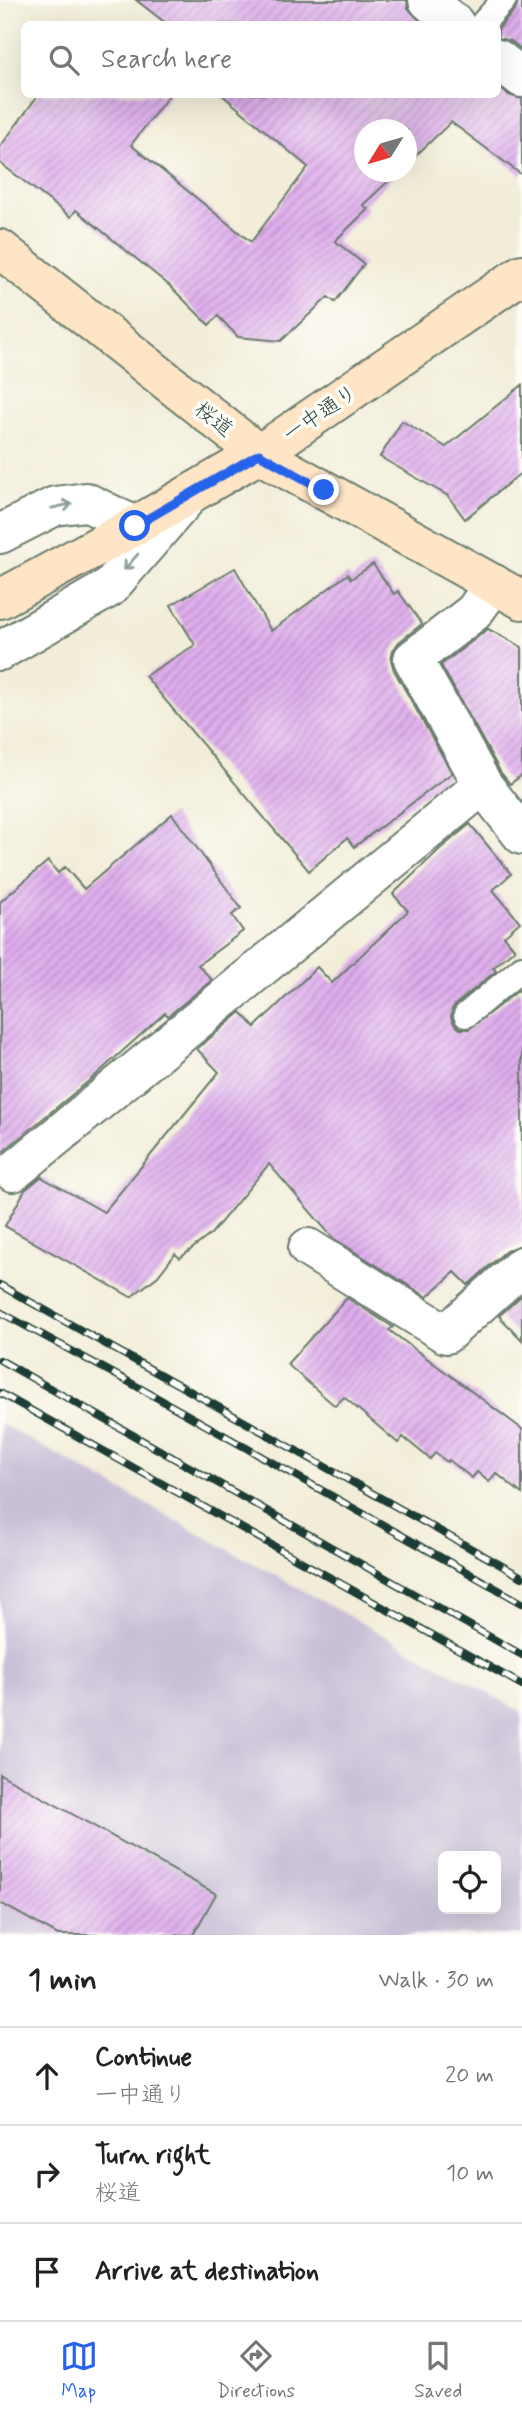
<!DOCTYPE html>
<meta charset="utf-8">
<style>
body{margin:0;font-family:Mynerve,"Klee One",sans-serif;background:#f6f6f6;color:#222}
.controls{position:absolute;right:21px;bottom:21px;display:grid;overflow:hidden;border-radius:10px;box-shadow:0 7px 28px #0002}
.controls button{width:63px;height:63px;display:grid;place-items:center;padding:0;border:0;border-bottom:2px solid #e0e0e0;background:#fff;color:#222;font:35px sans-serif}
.compass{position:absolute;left:354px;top:119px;width:63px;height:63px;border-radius:50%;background:#fff;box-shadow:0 7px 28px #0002;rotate:233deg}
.stop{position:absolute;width:21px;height:21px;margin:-16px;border:5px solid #2563eb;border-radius:50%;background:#fff}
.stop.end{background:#2563eb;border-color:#fff;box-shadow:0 2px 7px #0008}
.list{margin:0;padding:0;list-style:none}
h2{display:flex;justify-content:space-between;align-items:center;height:91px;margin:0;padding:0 28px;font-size:30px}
h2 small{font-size:23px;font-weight:400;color:#767676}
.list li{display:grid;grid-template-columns:46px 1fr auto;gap:21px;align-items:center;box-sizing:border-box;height:98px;padding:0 28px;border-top:2px solid #e0e0e0}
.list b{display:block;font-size:26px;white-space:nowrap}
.list p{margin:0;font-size:23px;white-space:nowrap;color:#767676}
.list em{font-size:23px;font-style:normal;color:#767676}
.icon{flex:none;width:38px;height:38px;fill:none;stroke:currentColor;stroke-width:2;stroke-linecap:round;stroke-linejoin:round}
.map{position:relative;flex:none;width:522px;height:1935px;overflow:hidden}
.search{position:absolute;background:#fff;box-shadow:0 7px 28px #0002;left:21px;right:21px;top:21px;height:77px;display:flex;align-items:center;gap:18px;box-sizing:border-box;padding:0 24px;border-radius:10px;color:#767676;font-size:26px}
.sheet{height:385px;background:#fff}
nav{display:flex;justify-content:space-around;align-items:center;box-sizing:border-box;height:98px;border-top:2px solid #e0e0e0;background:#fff;font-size:19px;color:#767676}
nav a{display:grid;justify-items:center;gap:4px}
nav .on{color:#2563eb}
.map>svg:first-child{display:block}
.railway{fill:#c9bfd7;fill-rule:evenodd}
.building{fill:url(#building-hatch)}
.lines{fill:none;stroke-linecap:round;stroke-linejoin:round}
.lane-casing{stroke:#697b6d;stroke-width:28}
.street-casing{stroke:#697b6d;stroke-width:42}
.secondary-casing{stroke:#697b6d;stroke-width:42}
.lane{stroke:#fff;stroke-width:24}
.street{stroke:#fff;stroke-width:38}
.secondary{stroke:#fee5c5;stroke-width:38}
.rail-casing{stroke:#1f3d34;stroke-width:8}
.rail{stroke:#fdfcf7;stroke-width:5;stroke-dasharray:16;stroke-linecap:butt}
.oneway{stroke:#8f9e9a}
.route{stroke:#2563eb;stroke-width:9}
.labels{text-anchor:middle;stroke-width:7;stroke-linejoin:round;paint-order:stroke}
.street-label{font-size:21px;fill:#1f3d34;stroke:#fdfcf7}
</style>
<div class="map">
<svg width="522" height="1935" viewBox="0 0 522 1935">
<defs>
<pattern id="building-hatch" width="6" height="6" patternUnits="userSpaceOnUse" patternTransform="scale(1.75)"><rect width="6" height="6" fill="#dfaded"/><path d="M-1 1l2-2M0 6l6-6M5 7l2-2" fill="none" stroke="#b48ec1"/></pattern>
</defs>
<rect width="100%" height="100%" fill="#fdfcf7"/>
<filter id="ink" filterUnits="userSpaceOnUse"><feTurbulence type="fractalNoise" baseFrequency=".0143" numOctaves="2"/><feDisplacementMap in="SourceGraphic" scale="14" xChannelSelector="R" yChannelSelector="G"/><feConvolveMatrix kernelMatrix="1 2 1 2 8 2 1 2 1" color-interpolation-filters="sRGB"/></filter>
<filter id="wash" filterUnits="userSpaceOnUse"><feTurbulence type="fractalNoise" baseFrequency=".00686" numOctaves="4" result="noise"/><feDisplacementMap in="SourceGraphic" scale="28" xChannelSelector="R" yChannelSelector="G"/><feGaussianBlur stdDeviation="1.57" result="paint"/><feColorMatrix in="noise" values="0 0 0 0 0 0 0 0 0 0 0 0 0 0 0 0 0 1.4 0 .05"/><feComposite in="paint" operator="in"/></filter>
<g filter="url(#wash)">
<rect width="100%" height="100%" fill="#f2edd8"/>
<path class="railway" d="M0,1423l522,289v223h-522zM443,1856h53v53h-53z"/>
<g id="blocks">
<g class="building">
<path d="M136,0h271l1,8 15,16h-256z"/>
<path d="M518,0h4v50l-11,-9 -13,-3v-9l17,-19z"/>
<path d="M498,87l11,8 13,4v76l-71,-53 -44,42v-34h-42v42h33l-35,33 5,4 -33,32 29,23 -29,38 -7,-5 -47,44 -43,-4 -20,-21 -9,9 -39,-39 -94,-76 -5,7 -71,-54v-16l39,-53h131l-39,51 120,97 57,-75 -87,-73h277z"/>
<path d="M522,385v87l-57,47 -17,-23 -68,-39 22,-36 44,26z"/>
<path d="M373,564l21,30 4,-3 24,33 -23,18 -6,8 -2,10 3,10 58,103 -98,74 -7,-9 -38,33 -164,-195 50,-31 -24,-40 64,-37 36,63 77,-57 3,5z"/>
<path d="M488,629l34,18v128l-12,9 -9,-11 -60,-108z"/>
<path d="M172,814l69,94 -9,7 11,16 -45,34 14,15 -44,36 -3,-3 -69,62 -96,79v-252l48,-41 10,12 7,-6 19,22z"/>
<path d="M470,824l41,50 -18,16 27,32 -16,14 11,13 -22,19 3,3 -40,33 -4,5 -1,8 3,7 6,5h9l50,-39 3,3v252l-15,5 -39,35 -13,-13 -28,25 -94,-59 -64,-74 -58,70 -31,24 -5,-4 -17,22 -27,21 -126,-71 20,-36 16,-13 63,35 115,-140 -22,-23 44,-37 14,15 62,-60 15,16 76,-72 -15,-17 47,-45z"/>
<path d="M522,1295v45l-23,-24z"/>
<path d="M347,1298l46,29 -4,3 133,99v65l-26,-21 -7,9 -12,-10 -5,6 -23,-18 -2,2 -12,-9 -5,6 -27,-22 -5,6 -54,-46 -9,9 -48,-42z"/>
<path d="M0,1774l216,120 -23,41h-135l-58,-32z"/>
</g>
</g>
</g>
<g filter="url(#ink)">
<use href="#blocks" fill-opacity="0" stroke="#697b6d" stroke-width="2"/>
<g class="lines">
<g class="lane-casing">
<g id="lane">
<path d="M482,24l22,-24"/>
<path d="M466,1015l56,-47"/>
</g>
</g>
<g class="street-casing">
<g id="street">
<path d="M428,0l27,24"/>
<path d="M498,59l24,19"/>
<path d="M0,534l55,-28 31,-4 49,24"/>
<path d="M494,584l-20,28 -61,47 70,126 39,50"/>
<path d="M0,651l109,-63 77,-89"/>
<path d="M13,1172l470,-387"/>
<path d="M308,1248l138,86 76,-68"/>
</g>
</g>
<g class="secondary-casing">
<g id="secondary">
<path d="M0,249l259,205 263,146"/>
<path d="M0,599l135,-73 124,-72 263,-180"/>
</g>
</g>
<use href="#lane" class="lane"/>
<use href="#street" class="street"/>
<use href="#secondary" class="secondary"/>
<g class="rail-casing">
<g id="rail">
<path d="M0,1285l522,292"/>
<path d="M0,1312l129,70 393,221"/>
<path d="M0,1360l522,295"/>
<path d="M0,1393l522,292"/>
</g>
</g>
<use href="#rail" class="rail"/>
</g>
<defs><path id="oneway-shaft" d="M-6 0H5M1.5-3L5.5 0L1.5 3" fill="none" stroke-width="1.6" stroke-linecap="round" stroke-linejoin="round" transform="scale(1.75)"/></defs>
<g class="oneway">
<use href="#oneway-shaft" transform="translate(62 506) rotate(-12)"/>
<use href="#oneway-shaft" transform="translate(131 562) rotate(131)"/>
</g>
</g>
<g class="lines" filter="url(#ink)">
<path class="route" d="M135,526l124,-72 65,36"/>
</g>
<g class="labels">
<g class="street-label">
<text transform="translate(320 413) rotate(-34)" y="7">一中通り</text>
<text transform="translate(214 419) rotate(38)" y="7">桜道</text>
</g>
</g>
</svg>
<div class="controls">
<button><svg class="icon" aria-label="locate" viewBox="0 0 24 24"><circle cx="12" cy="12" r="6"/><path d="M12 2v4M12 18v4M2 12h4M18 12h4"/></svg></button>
</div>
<svg class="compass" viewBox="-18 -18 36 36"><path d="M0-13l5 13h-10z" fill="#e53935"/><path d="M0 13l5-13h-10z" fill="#767676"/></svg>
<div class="stop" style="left:135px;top:526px"></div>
<div class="stop end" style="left:324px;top:490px"></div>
<div class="search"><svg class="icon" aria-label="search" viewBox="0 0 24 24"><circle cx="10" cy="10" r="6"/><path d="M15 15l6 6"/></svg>Search here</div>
</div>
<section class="sheet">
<h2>1 min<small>Walk · 30 m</small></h2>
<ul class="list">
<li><svg class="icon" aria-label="ahead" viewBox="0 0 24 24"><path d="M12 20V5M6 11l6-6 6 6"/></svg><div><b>Continue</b><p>一中通り</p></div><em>20 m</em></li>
<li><svg class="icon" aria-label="right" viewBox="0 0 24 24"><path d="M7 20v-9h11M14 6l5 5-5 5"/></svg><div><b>Turn right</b><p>桜道</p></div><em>10 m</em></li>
<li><svg class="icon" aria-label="arrive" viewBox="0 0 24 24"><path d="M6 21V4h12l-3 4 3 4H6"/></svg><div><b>Arrive at destination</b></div></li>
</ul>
</section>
<nav>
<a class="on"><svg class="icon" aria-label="map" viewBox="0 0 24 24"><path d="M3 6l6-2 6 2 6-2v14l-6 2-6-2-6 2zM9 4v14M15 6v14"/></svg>Map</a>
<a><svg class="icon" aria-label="directions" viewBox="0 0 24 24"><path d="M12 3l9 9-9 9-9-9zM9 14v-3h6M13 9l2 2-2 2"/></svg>Directions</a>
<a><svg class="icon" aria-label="saved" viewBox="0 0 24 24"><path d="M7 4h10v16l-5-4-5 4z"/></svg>Saved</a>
</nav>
